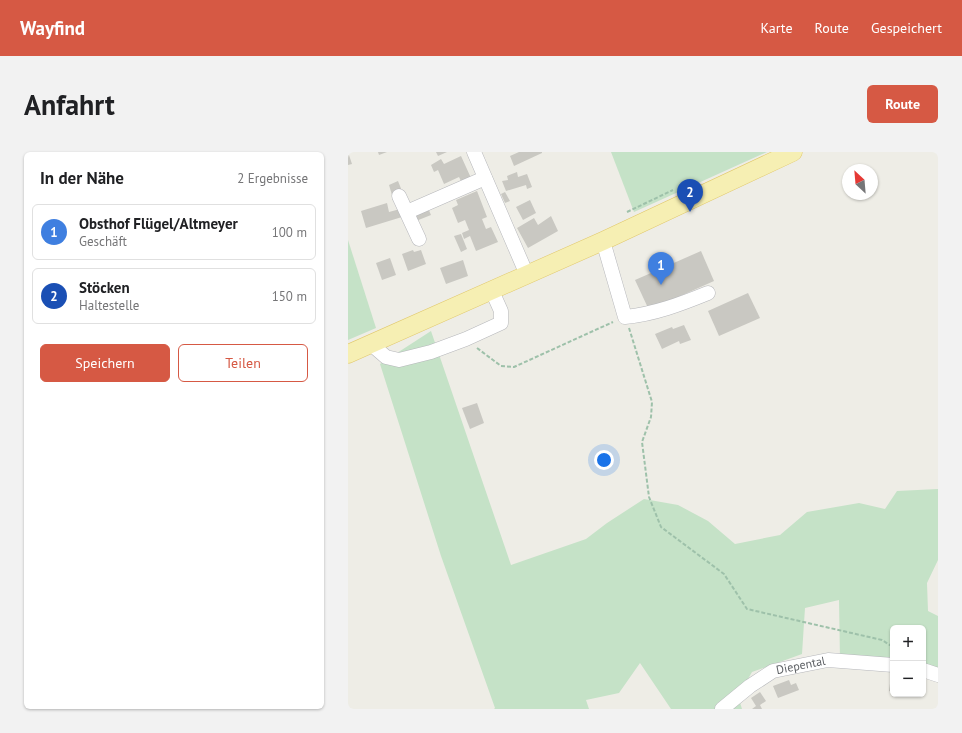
<!DOCTYPE html>
<html lang="de">
<meta charset="utf-8">
<style>
body{margin:0;font-family:"PT Sans",sans-serif;background:#f2f2f2;color:#202124}
.controls{position:absolute;right:12px;bottom:12px;display:grid;overflow:hidden;border-radius:6px;box-shadow:0 1px 3px #0004}
.controls button{width:36px;height:36px;display:grid;place-items:center;padding:0;border:0;border-bottom:1px solid #e0e0e0;background:#fff;color:#202124;font:20px sans-serif}
.compass{position:absolute;left:494px;top:12px;width:36px;height:36px;border-radius:50%;background:#fff;box-shadow:0 1px 3px #0004;rotate:334deg}
.you{position:absolute;left:256px;top:308px;width:14px;height:14px;margin:-10px;border:3px solid #fff;border-radius:50%;background:#1a73e8;box-shadow:0 0 0 6px #1a73e833}
.badge{display:grid;place-items:center;width:26px;height:26px;border-radius:50%;background:#d65944;color:#fff;font-size:13px;font-weight:700}
.pin{position:absolute;translate:-50% -33px;filter:drop-shadow(0 1px 2px #0008)}
.pin::after{content:'';position:absolute;top:21px;width:14px;height:12px;background:inherit;clip-path:polygon(0 0,100% 0,50% 100%)}
.list{margin:0;padding:0;list-style:none}
h2{display:flex;justify-content:space-between;align-items:center;height:52px;margin:0;padding:0 16px;font-size:17px}
h2 small{font-size:13px;font-weight:400;color:#757577}
.list li{display:grid;grid-template-columns:26px 1fr auto;gap:12px;align-items:center;box-sizing:border-box;height:56px;margin:0 8px 8px;padding:0 8px;border:1px solid #e0e0e0;border-radius:6px}
.list b{display:block;font-size:15px;white-space:nowrap}
.list p{margin:0;font-size:13px;white-space:nowrap;color:#757577}
.list em{font-size:13px;font-style:normal;color:#757577}
.actions{display:flex;gap:8px;padding:12px 16px}
.actions a{flex:1;padding:9px 0;border:1px solid #d65944;border-radius:6px;text-align:center;font-size:14px;color:#d65944}
.actions .main{background:#d65944;color:#fff}
.map{position:relative;flex:none;width:590px;height:557px;overflow:hidden;border-radius:6px}
header{display:flex;align-items:center;gap:24px;box-sizing:border-box;height:56px;padding:0 20px;background:#d65944;color:#fff}
header strong{font-size:19px}
nav{display:flex;gap:22px;margin-inline-start:auto;font-size:14px}
.intro{display:flex;align-items:center;justify-content:space-between;box-sizing:border-box;height:96px;padding:0 24px}
h1{margin:0;font-size:28px}
.button{padding:10px 18px;border-radius:6px;background:#d65944;color:#fff;font-size:14px;font-weight:700}
main{display:flex;gap:24px;padding:0 24px}
aside{flex:1;background:#fff;border-radius:6px;box-shadow:0 1px 3px #0004}
.map>svg:first-child{display:block}
.green{fill:#c5e2c7}
.building{fill:#c9c8c2}
.lines{fill:none;stroke-linecap:round;stroke-linejoin:round}
.minor-casing{stroke:#b6b7bb;stroke-width:15}
.major-casing{stroke:#e1c86b;stroke-width:19}
.path{stroke:#9ec1aa;stroke-width:2;stroke-dasharray:4 2;stroke-linecap:butt}
.minor{stroke:#fff;stroke-width:14}
.major{stroke:#f6efb3;stroke-width:18}
.labels{text-anchor:middle;stroke-width:3.5;stroke-linejoin:round;paint-order:stroke}
.street-label{font-size:12px;fill:#5d6064;stroke:#fff}
</style>
<header>
<strong>Wayfind</strong>
<nav><a>Karte</a><a>Route</a><a>Gespeichert</a></nav>
</header>
<div class="intro"><h1>Anfahrt</h1><a class="button">Route</a></div>
<main>
<aside>
<h2>In der Nähe<small>2 Ergebnisse</small></h2>
<ul class="list">
<li><span class="badge" style="background:#3f7fe0">1</span><div><b>Obsthof Flügel/Altmeyer</b><p>Geschäft</p></div><em>100 m</em></li>
<li><span class="badge" style="background:#1a4fb4">2</span><div><b>Stöcken</b><p>Haltestelle</p></div><em>150 m</em></li>
</ul>
<div class="actions"><a class="main">Speichern</a><a>Teilen</a></div>
</aside>
<div class="map">
<svg width="590" height="557" viewBox="0 0 590 557">
<rect width="100%" height="100%" fill="#eeede6"/>
<g class="green">
<path d="M263,0h156l-133,60z"/>
<path d="M0,88l28,88 -28,12z"/>
<path d="M83,179l80,234 75,-26 21,-16 37,-24 34,6 30,16 27,23 45,-9 27,-23 52,-9 26,6 12,-18 41,-2v71l-11,23 1,28 10,5v60l-15,-7v-41h-30v33l-53,-1 -1,-60 -34,8 -3,46 -50,18 -14,24 4,13h-71l-31,-46 -21,30 -33,7 3,9h-95l1,-1 -54,-152 -61,-192z"/>
</g>
<g class="building">
<path d="M0,0l4,12 -4,1z"/>
<path d="M30,0h9l-8,3z"/>
<path d="M88,0h11l-9,4z"/>
<path d="M171,0h23v1l-28,13 -4,-10z"/>
<path d="M113,4l10,22 -9,5 -3,-6 -15,7 -6,-14 -4,2 -3,-7 10,-6 3,5z"/>
<path d="M169,20l1,5 9,-3 5,13 -5,2 -1,-4 -20,6 -4,-10 6,-1 -1,-4z"/>
<path d="M50,29l4,10 -10,4 -3,-10z"/>
<path d="M129,39l10,26 -5,2 4,10 5,-2 7,15 -22,9 -6,-15 -6,3 -2,-6 7,-3 -4,-10 -7,3 -6,-15 6,-3 -2,-5z"/>
<path d="M157,40l5,9 -5,2 -4,-9z"/>
<path d="M182,48l6,13 -13,7 -7,-13z"/>
<path d="M39,51l2,9 11,-3 2,8 -36,11 -5,-17z"/>
<path d="M80,56l3,7 -15,6 -3,-6z"/>
<path d="M203,64l7,15 -30,17 -11,-20 17,-10 4,7z"/>
<path d="M113,82l6,15 -6,3 -7,-16z"/>
<path d="M65,98l1,2 7,-2 5,14 -18,7 -6,-17z"/>
<path d="M353,99l13,30 -65,29 -14,-30z"/>
<path d="M42,106l6,17 -14,5 -6,-17z"/>
<path d="M115,108l5,16 -22,8 -6,-16z"/>
<path d="M400,141l12,25 -41,18 -11,-25z"/>
<path d="M336,173l7,15 -11,4 -1,-3 -17,8 -7,-15 17,-7 1,2z"/>
<path d="M129,251l7,20 -14,6 -8,-21z"/>
<path d="M543,524l2,1v15l-4,-1z"/>
<path d="M441,528l2,5 5,-2 3,7 -21,8 -5,-12z"/>
<path d="M412,540l6,9 -6,4 2,4h-10l4,-3 -5,-8z"/>
</g>
<g class="lines">
<g class="minor-casing">
<g id="minor">
<path d="M126,0l53,123"/>
<path d="M51,44l20,43"/>
<path d="M59,60l78,-34"/>
<path d="M255,89l22,76c30,-3 56,-13 83,-24"/>
<path d="M23,192l15,13 13,3 32,-8 35,-13 35,-16v-12l-9,-20"/>
<path d="M575,518l15,5"/>
<path id="s1" d="M374,557l28,-23 23,-15 55,-11 65,5"/>
</g>
</g>
<g class="major-casing">
<path id="major" d="M0,202l255,-113 190,-89"/>
</g>
<g class="path">
<path d="M279,60l46,-22"/>
<path d="M281,176l23,74 -1,15 -9,25 7,55 12,30 63,47 23,35 135,31 11,7"/>
<path d="M129,196l24,18 13,1 99,-45"/>
</g>
<use href="#minor" class="minor"/>
<use href="#major" class="major"/>
</g>
<g class="labels">
<g class="street-label">
<text dy="4" stroke="none"><textPath href="#s1" startOffset="92">Diepental</textPath></text>
</g>
</g>
</svg>
<div class="controls">
<button>+</button>
<button>−</button>
</div>
<svg class="compass" viewBox="-18 -18 36 36"><path d="M0-13l5 13h-10z" fill="#e53935"/><path d="M0 13l5-13h-10z" fill="#757577"/></svg>
<div class="you"></div>
<div class="pin badge" style="left:313px;top:133px;background:#3f7fe0">1</div>
<div class="pin badge" style="left:342px;top:60px;background:#1a4fb4">2</div>
</div>
</main>
